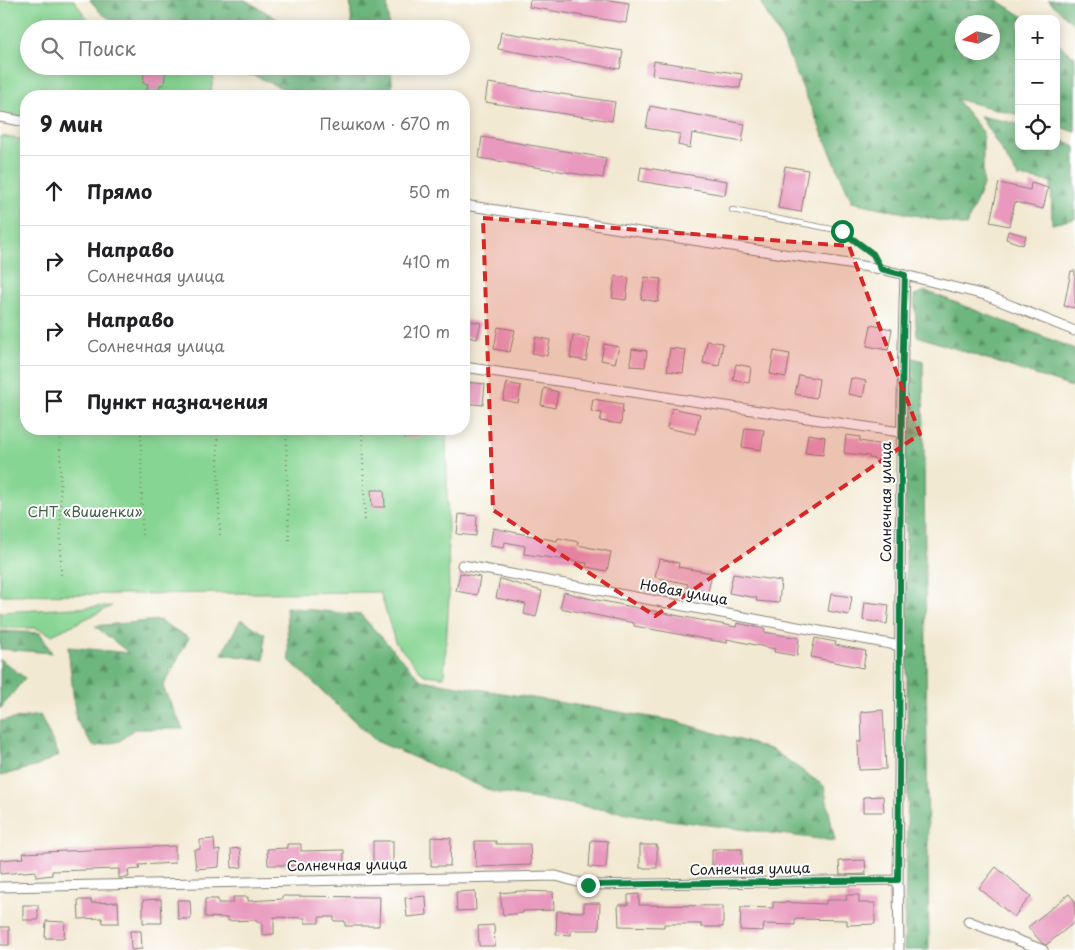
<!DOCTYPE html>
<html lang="ru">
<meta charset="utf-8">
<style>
body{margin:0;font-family:"Playpen Sans",sans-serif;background:#f6f6f6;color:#202124}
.controls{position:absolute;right:15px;top:15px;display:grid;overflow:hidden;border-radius:10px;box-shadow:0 2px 12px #0003}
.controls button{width:45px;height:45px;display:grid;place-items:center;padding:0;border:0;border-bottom:1px solid #e0e0e0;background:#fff;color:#202124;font:25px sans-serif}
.compass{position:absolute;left:955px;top:15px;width:45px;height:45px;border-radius:50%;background:#fff;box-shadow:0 2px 12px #0003;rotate:261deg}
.stop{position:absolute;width:15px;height:15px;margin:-11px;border:4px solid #0b8043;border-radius:50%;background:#fff}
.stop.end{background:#0b8043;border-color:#fff;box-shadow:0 1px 5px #0008}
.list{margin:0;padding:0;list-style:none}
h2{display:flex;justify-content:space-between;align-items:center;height:65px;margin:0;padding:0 20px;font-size:21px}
h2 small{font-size:16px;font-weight:400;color:#757577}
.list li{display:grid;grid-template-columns:32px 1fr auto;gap:15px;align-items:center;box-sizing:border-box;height:70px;padding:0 20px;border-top:1px solid #e0e0e0}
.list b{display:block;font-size:19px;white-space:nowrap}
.list p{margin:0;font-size:16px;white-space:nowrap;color:#757577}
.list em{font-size:16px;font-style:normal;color:#757577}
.icon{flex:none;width:28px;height:28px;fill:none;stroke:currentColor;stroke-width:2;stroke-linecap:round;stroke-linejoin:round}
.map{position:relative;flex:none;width:1075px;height:950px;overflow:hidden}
.search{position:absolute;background:#fff;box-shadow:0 2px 12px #0003;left:20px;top:20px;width:450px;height:55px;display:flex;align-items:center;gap:12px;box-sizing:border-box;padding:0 18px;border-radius:28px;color:#757577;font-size:19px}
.panel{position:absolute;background:#fff;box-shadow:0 2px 12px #0003;left:20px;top:90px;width:450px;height:345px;border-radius:20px}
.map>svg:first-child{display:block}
.green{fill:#87d593;stroke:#527858}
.forest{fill:url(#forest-firs);stroke:#44694c;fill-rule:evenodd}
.building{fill:#e999be}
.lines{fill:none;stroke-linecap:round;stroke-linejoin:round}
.lane-casing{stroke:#878277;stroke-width:6}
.street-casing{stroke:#878277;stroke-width:11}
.path{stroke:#878277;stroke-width:2;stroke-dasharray:1 4;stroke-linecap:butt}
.lane{stroke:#fff;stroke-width:4.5}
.street{stroke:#fff;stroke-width:9}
.route{stroke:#0b8043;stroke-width:6}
.marked{fill:#d62828;fill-opacity:0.2;stroke:#d62828;stroke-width:4;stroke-dasharray:10 6;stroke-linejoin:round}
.labels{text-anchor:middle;stroke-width:4;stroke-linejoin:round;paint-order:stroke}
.street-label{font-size:14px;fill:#1c1c1c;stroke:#fff}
.park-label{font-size:14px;fill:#415d46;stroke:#fff}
</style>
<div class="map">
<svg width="1075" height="950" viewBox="0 0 1075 950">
<defs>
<pattern id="forest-firs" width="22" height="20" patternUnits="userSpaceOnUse" patternTransform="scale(1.25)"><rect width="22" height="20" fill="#6db67d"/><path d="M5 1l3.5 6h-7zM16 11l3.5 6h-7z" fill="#599366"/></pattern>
</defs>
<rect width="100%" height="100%" fill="#fff"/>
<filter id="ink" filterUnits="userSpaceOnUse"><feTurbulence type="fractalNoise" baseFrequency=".02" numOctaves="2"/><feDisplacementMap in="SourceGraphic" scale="10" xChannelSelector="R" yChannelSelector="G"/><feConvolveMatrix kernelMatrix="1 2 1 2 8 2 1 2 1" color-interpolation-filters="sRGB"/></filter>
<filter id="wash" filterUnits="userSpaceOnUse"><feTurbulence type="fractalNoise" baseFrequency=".0096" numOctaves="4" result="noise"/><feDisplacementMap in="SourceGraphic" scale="20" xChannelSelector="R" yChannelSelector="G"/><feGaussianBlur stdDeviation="1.12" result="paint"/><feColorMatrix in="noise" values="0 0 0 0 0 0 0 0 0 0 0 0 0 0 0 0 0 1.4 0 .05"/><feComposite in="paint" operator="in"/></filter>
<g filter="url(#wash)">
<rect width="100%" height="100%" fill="#f2e9d2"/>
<g class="green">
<path d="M0,0h74l20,29h-65v37h143l42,7 -4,23h-184v21l-26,-5z"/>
<path d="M0,136l26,4v289h420l3,170 -5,78 -20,-2 -29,-33 -15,-50 -380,3z"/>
<path d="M112,606l-60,29 -16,-7h-36v-16z"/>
</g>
<g class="forest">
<path d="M90,0h155l50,29h-169l-25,-16z"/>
<path d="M350,0h37l2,29h-37z"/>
<path d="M759,0h238l30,19h-8v96l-63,-16 27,33v53l-17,41 -114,-24 -70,-162zM962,22h30v30h-30z"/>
<path d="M1048,0h27v25z"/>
<path d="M1056,42l19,15v75l-19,-6z"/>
<path d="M207,66h184l2,30h-94l-44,-20z"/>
<path d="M980,116l39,8v22h37v-10l19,11v72l-23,5 -1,-42 -33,-5z"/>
<path d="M926,291l149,58v39l-158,-52 -3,-41z"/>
<path d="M904,355l19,6 6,589h-25l4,-163z"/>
<path d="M286,607l75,8 60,65 254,41 98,29 51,36 11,55 -166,-21 -175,-28 -118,-51 -87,-81z"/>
<path d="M241,619l24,15 -1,26 -42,-6z"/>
<path d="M159,620l30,18 -26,49 20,42h-49l-14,12 -26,6 -18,-27 -8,-73 61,6 -34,-27z"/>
<path d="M0,631l40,2 12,20 -52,-4z"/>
<path d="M0,659l25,19 -25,31z"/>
<path d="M40,715l19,40 -21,11 -38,10v-55z"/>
</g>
<g id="blocks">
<g class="building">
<path d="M530,0h80l19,3 -3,20 -97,-16z"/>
<path d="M501,32l122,19 -3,18 -122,-20z"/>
<path d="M654,61l88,13 -2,14 -88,-13z"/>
<path d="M145,66h21l-2,19h-4l-1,7 -12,-2 1,-6 -5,-1z"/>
<path d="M488,83l127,19 -3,19 -127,-19z"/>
<path d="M650,106l95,18 -3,18 -50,-9 -2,15 -12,-3 2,-11 -34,-6z"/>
<path d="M482,137l124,21 -3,20 -124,-20z"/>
<path d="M785,166l23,4 -7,42 -23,-4z"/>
<path d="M641,167l86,14 -2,14 -86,-14z"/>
<path d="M999,183l31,7 1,-7 17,5 -5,21 -28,-7 -6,24 -19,-4z"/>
<path d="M1008,231l18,5 -3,9 -17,-6z"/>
<path d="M1071,271h4v37l-11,-2z"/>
<path d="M615,276l14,2 -3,22 -14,-2z"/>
<path d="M645,277l16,2 -3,23 -17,-3z"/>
<path d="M466,320l15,3 -4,16 -13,-3z"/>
<path d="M871,325l21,4 -4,21 -21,-4z"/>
<path d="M498,327l17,3 -5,22 -16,-3z"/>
<path d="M573,335l17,3 -4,23 -16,-3z"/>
<path d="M536,337l14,3 -3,16 -15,-3z"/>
<path d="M707,341l16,2 -4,23 -16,-3z"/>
<path d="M604,344l15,3 -4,16 -14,-3z"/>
<path d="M670,348l16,2 -3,23 -16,-2z"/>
<path d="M632,349l15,2 -2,16 -15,-1z"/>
<path d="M774,351l16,3 -4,23 -16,-3z"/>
<path d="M736,364l15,3 -2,16 -16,-3z"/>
<path d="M799,375l20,4 -3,19 -21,-4z"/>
<path d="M851,378l15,3 -3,16 -15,-3z"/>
<path d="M466,382l19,2 -2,21 -19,-2z"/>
<path d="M507,383l14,3 -3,17 -15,-3z"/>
<path d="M544,388l14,4 -3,16 -14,-3z"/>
<path d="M593,399l30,5 -2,20 -21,-3 2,-8 -11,-2z"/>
<path d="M672,408l28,6 -5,20 -28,-6z"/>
<path d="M745,428l19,2 -3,20 -19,-3z"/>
<path d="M404,429h17v8l-17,1z"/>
<path d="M808,434l17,3 -2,18 -18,-2z"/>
<path d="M846,435l14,2v4l28,5 -2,15 -17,-3v-2l-25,-3z"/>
<path d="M371,490h13l1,17h-13z"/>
<path d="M459,514l18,2 -1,20 -19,-2z"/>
<path d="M493,528l64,13 1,-3 21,4 -1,3 33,7 -4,19 -21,-4 1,-4 -63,-9 1,-8 -20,-4 -1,6 -14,-2z"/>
<path d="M659,559l20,4 -1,4 34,6 -4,19 -21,-4 1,-4 -33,-7z"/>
<path d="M460,573l20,4 -3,18 -21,-4z"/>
<path d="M733,574l48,7 -2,22 -23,-2 1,-3 -28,-5z"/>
<path d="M500,579l42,12 -6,26 -12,-3 2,-10 -30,-6z"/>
<path d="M564,592l23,6 149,29 1,-4 28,6 -1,3 35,6 -2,18 -23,-4 1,-3 -48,-10v4l-93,-17v-3l-74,-15z"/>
<path d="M831,594l21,3 -3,18 -21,-4z"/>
<path d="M865,602l24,3 -2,19 -24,-4z"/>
<path d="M815,638l21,4 -1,3 31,6 -3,17 -52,-11z"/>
<path d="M883,710l3,59 -27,1 -1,-28h4l-1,-30z"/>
<path d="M883,796l1,16h-21v-15z"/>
<path d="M431,837l20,1 -1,28h-19z"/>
<path d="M214,839l1,12 5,-1 -1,17 -23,2 -2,-19 6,-1v-9z"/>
<path d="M591,840l17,1 -2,27 -17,-1z"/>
<rect x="373" y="841" width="20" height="25"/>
<path d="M475,841h21v3h34l1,21 -55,2z"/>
<path d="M287,844h14v7l43,-1v16l-76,-1 -1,-16 20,-1z"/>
<rect x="640" y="845" width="17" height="23"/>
<path d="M175,846v17l-36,2 1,4 -12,1 1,7 -10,1v-9l-67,2v4l-16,2v-6l-36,3v-14l24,-2 -1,-5z"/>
<path d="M240,848l2,19 -10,1 -1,-19z"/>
<path d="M712,849h30v17l-30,1z"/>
<path d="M865,860l1,14 -26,1 -1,-14z"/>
<path d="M996,867l35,29 -17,21 -35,-29z"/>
<path d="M475,891l1,19 -19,1 -1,-19z"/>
<path d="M521,891l32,1 1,18 -31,1v2l-20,2 -3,-22z"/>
<path d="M639,894v11l84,1v21h-22v-3h-37v3l-45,-1 -1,-21h10v-10z"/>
<path d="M1069,894l6,7v21l-29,23 -5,-3 -13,-15z"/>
<path d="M846,895h13v8h16v21l-28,1v-5l-52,-1v6l-31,-1 -1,7 -23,-1 1,-23 32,1v-6l53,2v-4h21z"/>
<path d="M282,896l98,1 -1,29h-34v-5h-11v-4h-15v6h-14v-5l-31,-1v17l-12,1v-13h-5v-2l-29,1v-3l-23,-1v-18h13v4h15v-6h15v4l34,-2z"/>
<path d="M426,896l1,19 -20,2 -2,-19z"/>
<path d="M161,899l1,24h-19v-23z"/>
<path d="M78,900h13v3l27,-1 1,21h-16l-1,-5 -23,1z"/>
<path d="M177,900h13l1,19h-13z"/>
<path d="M584,903h16l-1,27h-28v5l-15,-1 1,-23 27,1z"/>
<rect x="23" y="905" width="15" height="15"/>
<path d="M46,921l19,1 -1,16h-19z"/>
<path d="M494,925l1,21h-16l-1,-20z"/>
<rect x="0" y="927" width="9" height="18"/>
<path d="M130,931h11l1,18 -11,1z"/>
</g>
</g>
</g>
<g filter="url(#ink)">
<use href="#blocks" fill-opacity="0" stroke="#878277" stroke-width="1"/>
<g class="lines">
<g class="lane-casing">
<path id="lane" d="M732,210l110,21 31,23 7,14"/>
</g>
<g class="street-casing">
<g id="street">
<path d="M0,117l26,5"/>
<path d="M464,205l417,64 104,26 90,36"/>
<path d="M464,367l436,65"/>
<path d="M462,565l439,81"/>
<path d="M898,880l1,70"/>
<path d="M0,887l556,-11 32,9 310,-5c3,-202 0,-403 7,-605"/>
<path d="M968,921l75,29"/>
</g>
</g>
<g class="path">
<path d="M60,429l1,150"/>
<path d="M141,429l1,107"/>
<path d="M217,429l3,107"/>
<path d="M286,429l3,115"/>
<path d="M362,429l3,94"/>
</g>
<use href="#lane" class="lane"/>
<use href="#street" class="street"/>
</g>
</g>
<g class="lines" filter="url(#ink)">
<path class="route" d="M588,885l310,-5c3,-202 0,-403 7,-605l-24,-6 -8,-15 -31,-23"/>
</g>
<path class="marked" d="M483,218l366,28 71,188 -265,182 -162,-106z"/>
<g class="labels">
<g class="street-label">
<text transform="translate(886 502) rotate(-90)" y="5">Солнечная улица</text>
<text transform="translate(684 592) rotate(10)" y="5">Новая улица</text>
<text transform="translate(347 865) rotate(-1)" y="5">Солнечная улица</text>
<text transform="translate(750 869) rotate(-1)" y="5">Солнечная улица</text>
</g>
<g class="park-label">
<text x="85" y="517">СНТ «Вишенки»</text>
</g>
</g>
</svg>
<div class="controls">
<button>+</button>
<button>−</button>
<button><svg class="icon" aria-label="locate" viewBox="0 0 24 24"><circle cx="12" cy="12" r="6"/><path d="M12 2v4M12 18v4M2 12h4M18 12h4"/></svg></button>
</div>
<svg class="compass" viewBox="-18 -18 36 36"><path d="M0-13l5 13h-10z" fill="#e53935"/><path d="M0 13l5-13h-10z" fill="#757577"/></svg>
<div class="stop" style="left:842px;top:231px"></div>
<div class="stop end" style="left:588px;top:885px"></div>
<div class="search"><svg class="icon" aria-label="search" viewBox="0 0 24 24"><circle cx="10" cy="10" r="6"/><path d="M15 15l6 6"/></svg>Поиск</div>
<section class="panel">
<h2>9 мин<small>Пешком · 670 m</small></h2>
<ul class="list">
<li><svg class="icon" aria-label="ahead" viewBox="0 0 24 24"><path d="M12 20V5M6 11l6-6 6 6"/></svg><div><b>Прямо</b></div><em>50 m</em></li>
<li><svg class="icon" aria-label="right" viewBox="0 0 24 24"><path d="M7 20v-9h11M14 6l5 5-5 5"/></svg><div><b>Направо</b><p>Солнечная улица</p></div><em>410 m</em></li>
<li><svg class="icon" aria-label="right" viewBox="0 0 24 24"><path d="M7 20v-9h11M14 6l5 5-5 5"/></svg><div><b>Направо</b><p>Солнечная улица</p></div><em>210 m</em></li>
<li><svg class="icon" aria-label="arrive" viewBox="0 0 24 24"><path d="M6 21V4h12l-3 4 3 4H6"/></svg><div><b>Пункт назначения</b></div></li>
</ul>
</section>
</div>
